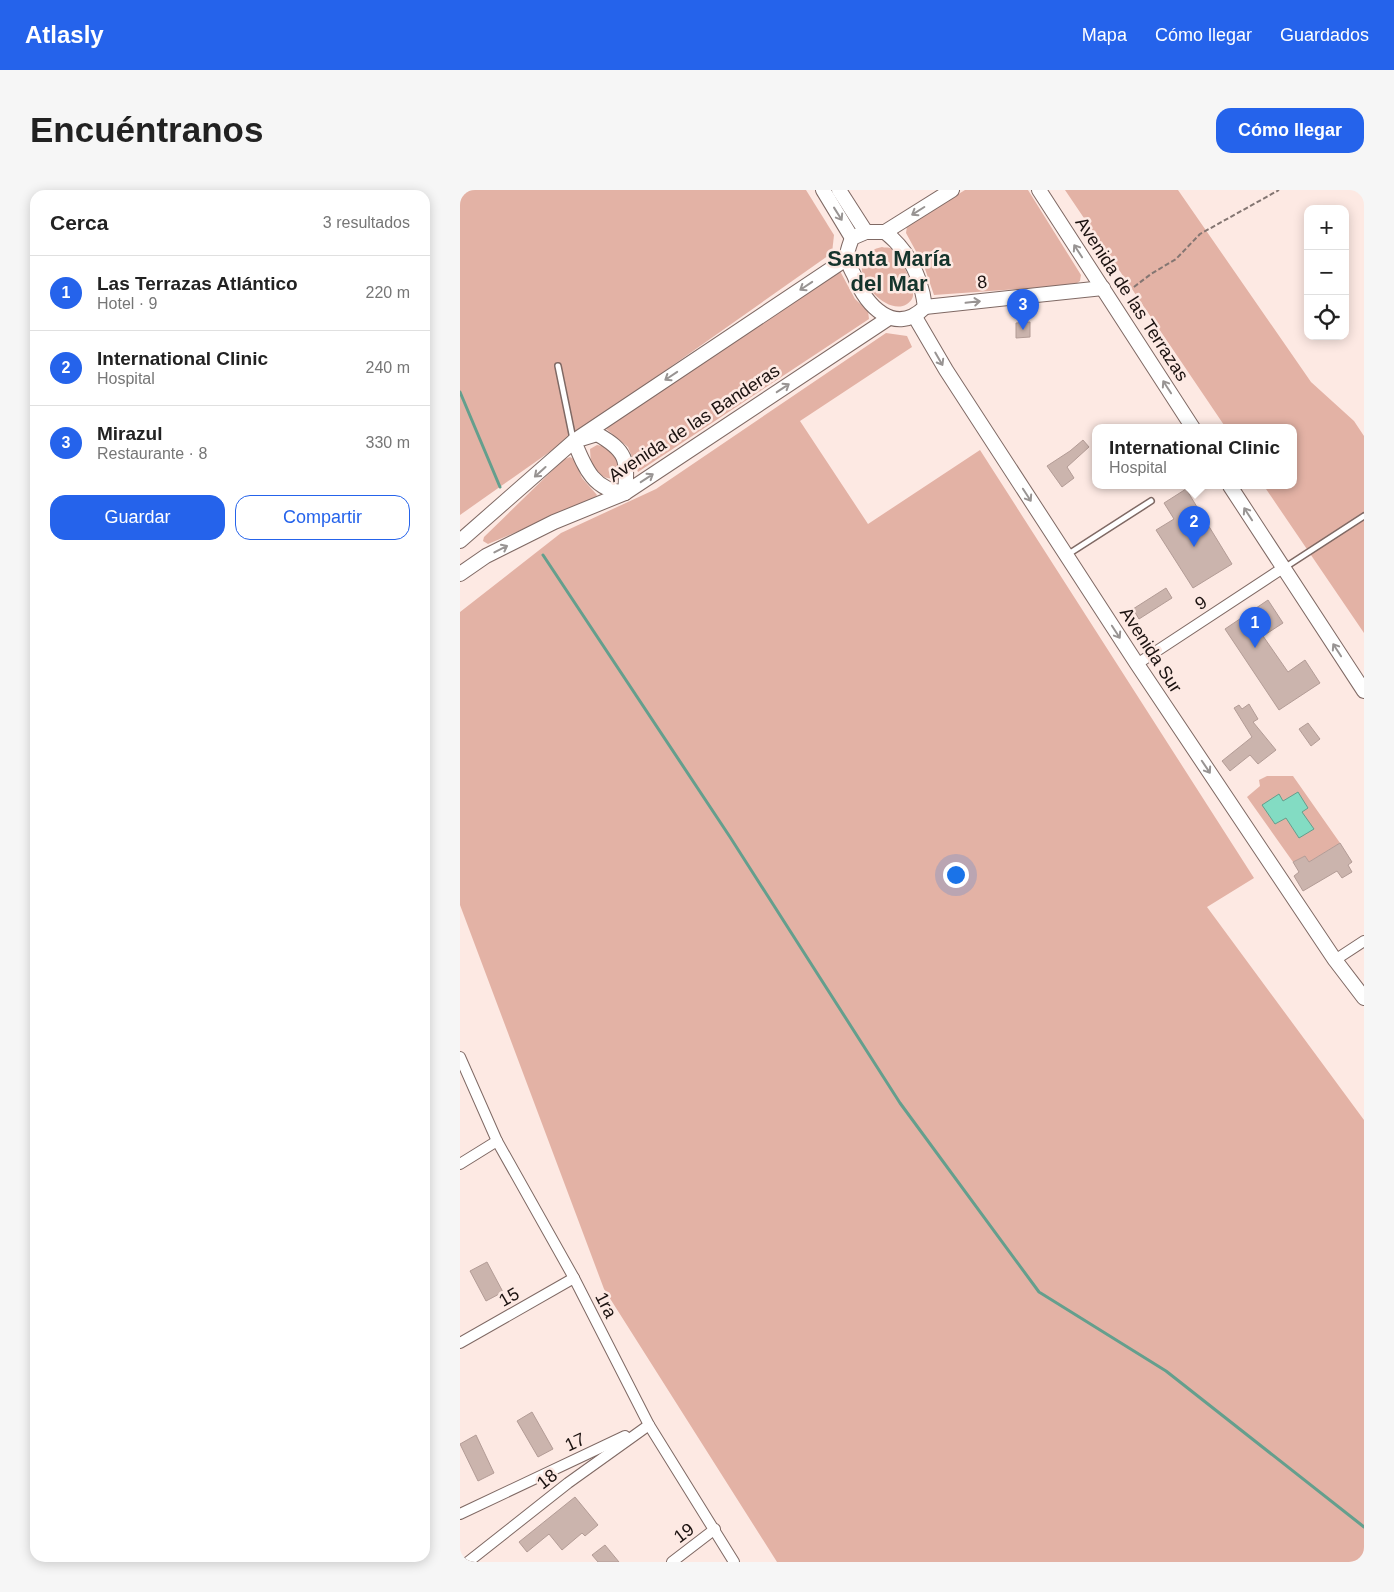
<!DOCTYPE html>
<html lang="es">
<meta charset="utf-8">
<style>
body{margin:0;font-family:Arial,sans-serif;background:#f6f6f6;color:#222}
.controls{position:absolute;right:15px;top:15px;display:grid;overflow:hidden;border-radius:10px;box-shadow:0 2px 12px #0003}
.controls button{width:45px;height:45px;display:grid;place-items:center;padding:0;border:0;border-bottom:1px solid #e0e0e0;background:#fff;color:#222;font:25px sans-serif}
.you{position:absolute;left:495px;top:684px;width:18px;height:18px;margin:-12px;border:4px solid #fff;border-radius:50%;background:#1a73e8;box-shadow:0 0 0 8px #1a73e833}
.badge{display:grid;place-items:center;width:32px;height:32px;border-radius:50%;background:#2563eb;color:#fff;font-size:16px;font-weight:700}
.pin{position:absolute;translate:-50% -41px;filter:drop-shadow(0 1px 2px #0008)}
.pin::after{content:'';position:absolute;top:26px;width:18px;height:15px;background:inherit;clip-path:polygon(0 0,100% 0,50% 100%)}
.popup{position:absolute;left:632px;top:234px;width:205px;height:65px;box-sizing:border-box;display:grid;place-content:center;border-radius:10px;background:#fff;filter:drop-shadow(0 1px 4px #0005);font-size:16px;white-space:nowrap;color:#767676}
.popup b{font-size:19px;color:#222}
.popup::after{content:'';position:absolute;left:50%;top:100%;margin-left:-10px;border:10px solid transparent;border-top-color:#fff}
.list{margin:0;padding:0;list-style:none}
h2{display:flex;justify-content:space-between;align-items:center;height:65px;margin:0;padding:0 20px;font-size:21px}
h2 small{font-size:16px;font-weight:400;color:#767676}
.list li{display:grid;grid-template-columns:32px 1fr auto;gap:15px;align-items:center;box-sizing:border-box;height:75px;padding:0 20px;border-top:1px solid #e0e0e0}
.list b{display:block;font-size:19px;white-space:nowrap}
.list p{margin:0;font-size:16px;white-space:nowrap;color:#767676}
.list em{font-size:16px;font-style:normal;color:#767676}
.actions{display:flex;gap:10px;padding:15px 20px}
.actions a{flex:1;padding:11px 0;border:1px solid #2563eb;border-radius:15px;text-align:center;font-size:18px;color:#2563eb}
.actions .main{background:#2563eb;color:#fff}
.icon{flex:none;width:28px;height:28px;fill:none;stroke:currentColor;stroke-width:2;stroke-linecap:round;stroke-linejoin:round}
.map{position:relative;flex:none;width:904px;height:1372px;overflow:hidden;border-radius:15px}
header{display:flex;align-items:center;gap:30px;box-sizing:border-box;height:70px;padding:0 25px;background:#2563eb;color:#fff}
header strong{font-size:24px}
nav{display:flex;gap:28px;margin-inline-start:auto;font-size:18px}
.intro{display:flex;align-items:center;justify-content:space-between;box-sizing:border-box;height:120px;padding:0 30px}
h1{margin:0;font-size:35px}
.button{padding:12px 22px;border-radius:15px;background:#2563eb;color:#fff;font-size:18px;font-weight:700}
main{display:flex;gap:30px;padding:0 30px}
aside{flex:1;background:#fff;border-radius:15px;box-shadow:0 2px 12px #0003}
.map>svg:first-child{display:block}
.green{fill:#e3b2a5}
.water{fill:#83dcc3;stroke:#649f8d}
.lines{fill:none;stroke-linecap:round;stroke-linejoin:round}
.stream{stroke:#649f8d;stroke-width:3}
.building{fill:#cbb4ad;stroke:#b39c96}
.lane-casing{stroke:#7f6964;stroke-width:8}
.street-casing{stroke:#7f6964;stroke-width:12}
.secondary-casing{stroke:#7f6964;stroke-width:16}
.path{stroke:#847672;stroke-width:2;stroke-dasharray:5 2.5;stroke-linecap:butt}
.lane{stroke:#fff;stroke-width:5}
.street{stroke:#fff;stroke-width:10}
.secondary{stroke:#fff;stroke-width:14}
.oneway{stroke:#989493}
.labels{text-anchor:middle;stroke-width:5;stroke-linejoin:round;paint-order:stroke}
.street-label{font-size:18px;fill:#1b1210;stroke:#fde9e3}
.district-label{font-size:22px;font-weight:bold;fill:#15342c;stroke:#fde9e3}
</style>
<header>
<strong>Atlasly</strong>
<nav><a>Mapa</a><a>Cómo llegar</a><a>Guardados</a></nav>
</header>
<div class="intro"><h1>Encuéntranos</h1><a class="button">Cómo llegar</a></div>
<main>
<aside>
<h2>Cerca<small>3 resultados</small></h2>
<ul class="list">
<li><span class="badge">1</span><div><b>Las Terrazas Atlántico</b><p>Hotel · 9</p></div><em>220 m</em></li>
<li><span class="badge">2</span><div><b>International Clinic</b><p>Hospital</p></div><em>240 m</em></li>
<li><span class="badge">3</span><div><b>Mirazul</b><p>Restaurante · 8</p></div><em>330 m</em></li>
</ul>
<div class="actions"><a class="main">Guardar</a><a>Compartir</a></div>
</aside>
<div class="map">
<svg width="904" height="1372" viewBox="0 0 904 1372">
<rect width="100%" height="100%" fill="#fde9e3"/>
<g class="green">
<path d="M0,0h346l28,45 -2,18 -372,262z"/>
<path d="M505,0h63l53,85 -1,6 -6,4 -140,10 -10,-29 -18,-33 1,-7z"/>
<path d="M605,0h113l133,192 43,39 10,15v197l-100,-147h29v-58h-67z"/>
<path d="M422,57c3,1 5,0 8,1 9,4 24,37 23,47 0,4 -3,7 -6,9 -24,16 -73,-47 -25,-57z"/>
<path d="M380,81l15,28 13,12 1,8 -231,153 -10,-25 -23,-19z"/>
<path d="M426,143l21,3 5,11 -112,74 68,103 112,-74 274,428 -47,29 157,213v442h-587l-173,-273 -144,-384v-293l101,-79 95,-44z"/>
<path d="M137,255c15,2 26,16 20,32 -12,5 -19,-4 -26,-13l-1,-15z"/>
<path d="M110,267l4,2 8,19 15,17 -3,4 -106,45 -5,-3 1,-4 79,-77z"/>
<path d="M807,586h26l47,67 -31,19 -4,-6 -12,6 -46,-65 13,-11 -1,-6z"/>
</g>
<path class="water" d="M838,602l10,16 -6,4 12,17 -15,9 -13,-20 -11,6 -13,-19 17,-11 4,7z"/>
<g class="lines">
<g class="stream">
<path d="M0,202l40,95"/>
<path d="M83,365l187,282 170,266 139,189 127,79 198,156"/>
</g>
</g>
<g class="building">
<path d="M570,132v15l-14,1v-15z"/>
<path d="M623,250l6,7 -22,20 7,11 -12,9 -15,-21 23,-15z"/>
<path d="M726,299l46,75 -39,24 -37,-58 18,-11 -10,-16z"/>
<path d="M706,398l6,10 -33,21 -6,-10z"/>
<path d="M808,410l15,23 -20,13 25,36 17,-12 15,23 -41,27 -54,-81z"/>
<path d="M789,514l9,15 -5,3 23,28 -18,14 -8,-9 -20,16 -8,-10 30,-24 -18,-29 5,-3 3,4z"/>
<path d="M848,533l12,16 -9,7 -12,-17z"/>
<path d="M880,653l12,19 -4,3 4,7 -10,6 -5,-7 -34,20 -9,-15 5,-4 -6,-10 12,-6 4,6z"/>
<path d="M27,1072l16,30 -17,9 -16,-30z"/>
<path d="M72,1222l21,37 -15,8 -21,-36z"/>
<path d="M16,1245l18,38 -16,8 -18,-37z"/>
<path d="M115,1307l23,28 -13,11 -3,-3 -20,17 -13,-16 -22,18 -8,-10z"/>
<path d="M145,1355l14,17h-21l-6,-7z"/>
</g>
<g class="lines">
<g class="lane-casing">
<g id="lane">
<path d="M98,176l15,73"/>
<path d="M607,365l84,-54"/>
<path d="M824,378l80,-52"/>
</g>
</g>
<g class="street-casing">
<g id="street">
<path d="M677,474l146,-96"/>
<path d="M875,770l29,-19"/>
<path d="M0,867l37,84 77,137 75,147 85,137"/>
<path d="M0,974l37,-23"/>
<path d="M0,1153l114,-65"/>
<path d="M0,1324l165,-78"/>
<path d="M8,1372l100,-79 81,-58"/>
<path d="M212,1372l43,-33"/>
</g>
</g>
<g class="secondary-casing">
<g id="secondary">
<path d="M363,0l29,48"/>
<path d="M379,0l27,42"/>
<path d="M579,0l154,238"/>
<path d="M406,42h19c24,19 36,44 40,75 -30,30 -59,-1 -71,-32 -3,-6 -7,-12 -7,-18 0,-7 3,-13 5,-19z"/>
<path d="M425,42l67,-42"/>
<path d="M465,117l178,-19"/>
<path d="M455,127l31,53 191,294 198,296 29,38"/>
<path d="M137,244c30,17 31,26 28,59 -32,-3 -40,-25 -51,-52z"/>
<path d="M770,296l134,205"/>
<path d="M0,351l114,-100 272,-182"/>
<path d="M0,384l26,-18 68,-34 71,-29 264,-175"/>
</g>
</g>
<path class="path" d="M662,106l29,-22 25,-15 24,-25 79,-44"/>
<use href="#lane" class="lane"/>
<use href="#street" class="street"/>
<use href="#secondary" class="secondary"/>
</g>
<defs><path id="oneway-shaft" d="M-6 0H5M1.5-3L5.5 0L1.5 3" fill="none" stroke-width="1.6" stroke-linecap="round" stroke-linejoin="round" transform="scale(1.25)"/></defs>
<g class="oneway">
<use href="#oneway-shaft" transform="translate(458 21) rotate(148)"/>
<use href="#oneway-shaft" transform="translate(378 24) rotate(58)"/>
<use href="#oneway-shaft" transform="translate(618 61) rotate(-123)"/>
<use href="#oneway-shaft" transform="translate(346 96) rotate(146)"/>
<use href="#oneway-shaft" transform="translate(513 112) rotate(-6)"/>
<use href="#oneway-shaft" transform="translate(479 169) rotate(60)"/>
<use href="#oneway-shaft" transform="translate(211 186) rotate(146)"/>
<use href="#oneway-shaft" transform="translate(707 197) rotate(-123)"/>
<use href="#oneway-shaft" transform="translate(323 198) rotate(-33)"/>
<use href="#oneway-shaft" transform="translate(80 282) rotate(138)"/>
<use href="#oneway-shaft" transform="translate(187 288) rotate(-33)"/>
<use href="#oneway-shaft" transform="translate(567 305) rotate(57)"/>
<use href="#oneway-shaft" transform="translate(788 324) rotate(-123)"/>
<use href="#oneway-shaft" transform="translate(41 359) rotate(-27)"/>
<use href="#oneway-shaft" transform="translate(656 442) rotate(57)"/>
<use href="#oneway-shaft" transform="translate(877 460) rotate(-123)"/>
<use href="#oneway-shaft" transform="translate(746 577) rotate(56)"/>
</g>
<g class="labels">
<g class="street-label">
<text transform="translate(522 92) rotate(-6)" y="6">8</text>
<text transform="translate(672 109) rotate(57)" y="6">Avenida de las Terrazas</text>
<text transform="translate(234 233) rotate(-33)" y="6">Avenida de las Banderas</text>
<text transform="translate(741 413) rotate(-33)" y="6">9</text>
<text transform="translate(691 460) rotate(57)" y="6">Avenida Sur</text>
<text transform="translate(49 1107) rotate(-30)" y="6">15</text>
<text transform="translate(146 1115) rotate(63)" y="6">1ra</text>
<text transform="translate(115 1252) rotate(-25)" y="6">17</text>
<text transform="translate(87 1289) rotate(-38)" y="6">18</text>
<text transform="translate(224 1343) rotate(-37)" y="6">19</text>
</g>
<g class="district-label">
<text x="429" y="76">Santa María<tspan x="429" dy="25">del Mar</tspan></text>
</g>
</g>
</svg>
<div class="controls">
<button>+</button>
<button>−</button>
<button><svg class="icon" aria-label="locate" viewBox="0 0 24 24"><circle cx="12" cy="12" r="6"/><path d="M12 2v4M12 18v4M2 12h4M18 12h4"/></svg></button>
</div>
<div class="you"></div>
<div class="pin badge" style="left:795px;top:458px">1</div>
<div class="pin badge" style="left:734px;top:357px">2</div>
<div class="popup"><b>International Clinic</b>Hospital</div>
<div class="pin badge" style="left:563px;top:140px">3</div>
</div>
</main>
